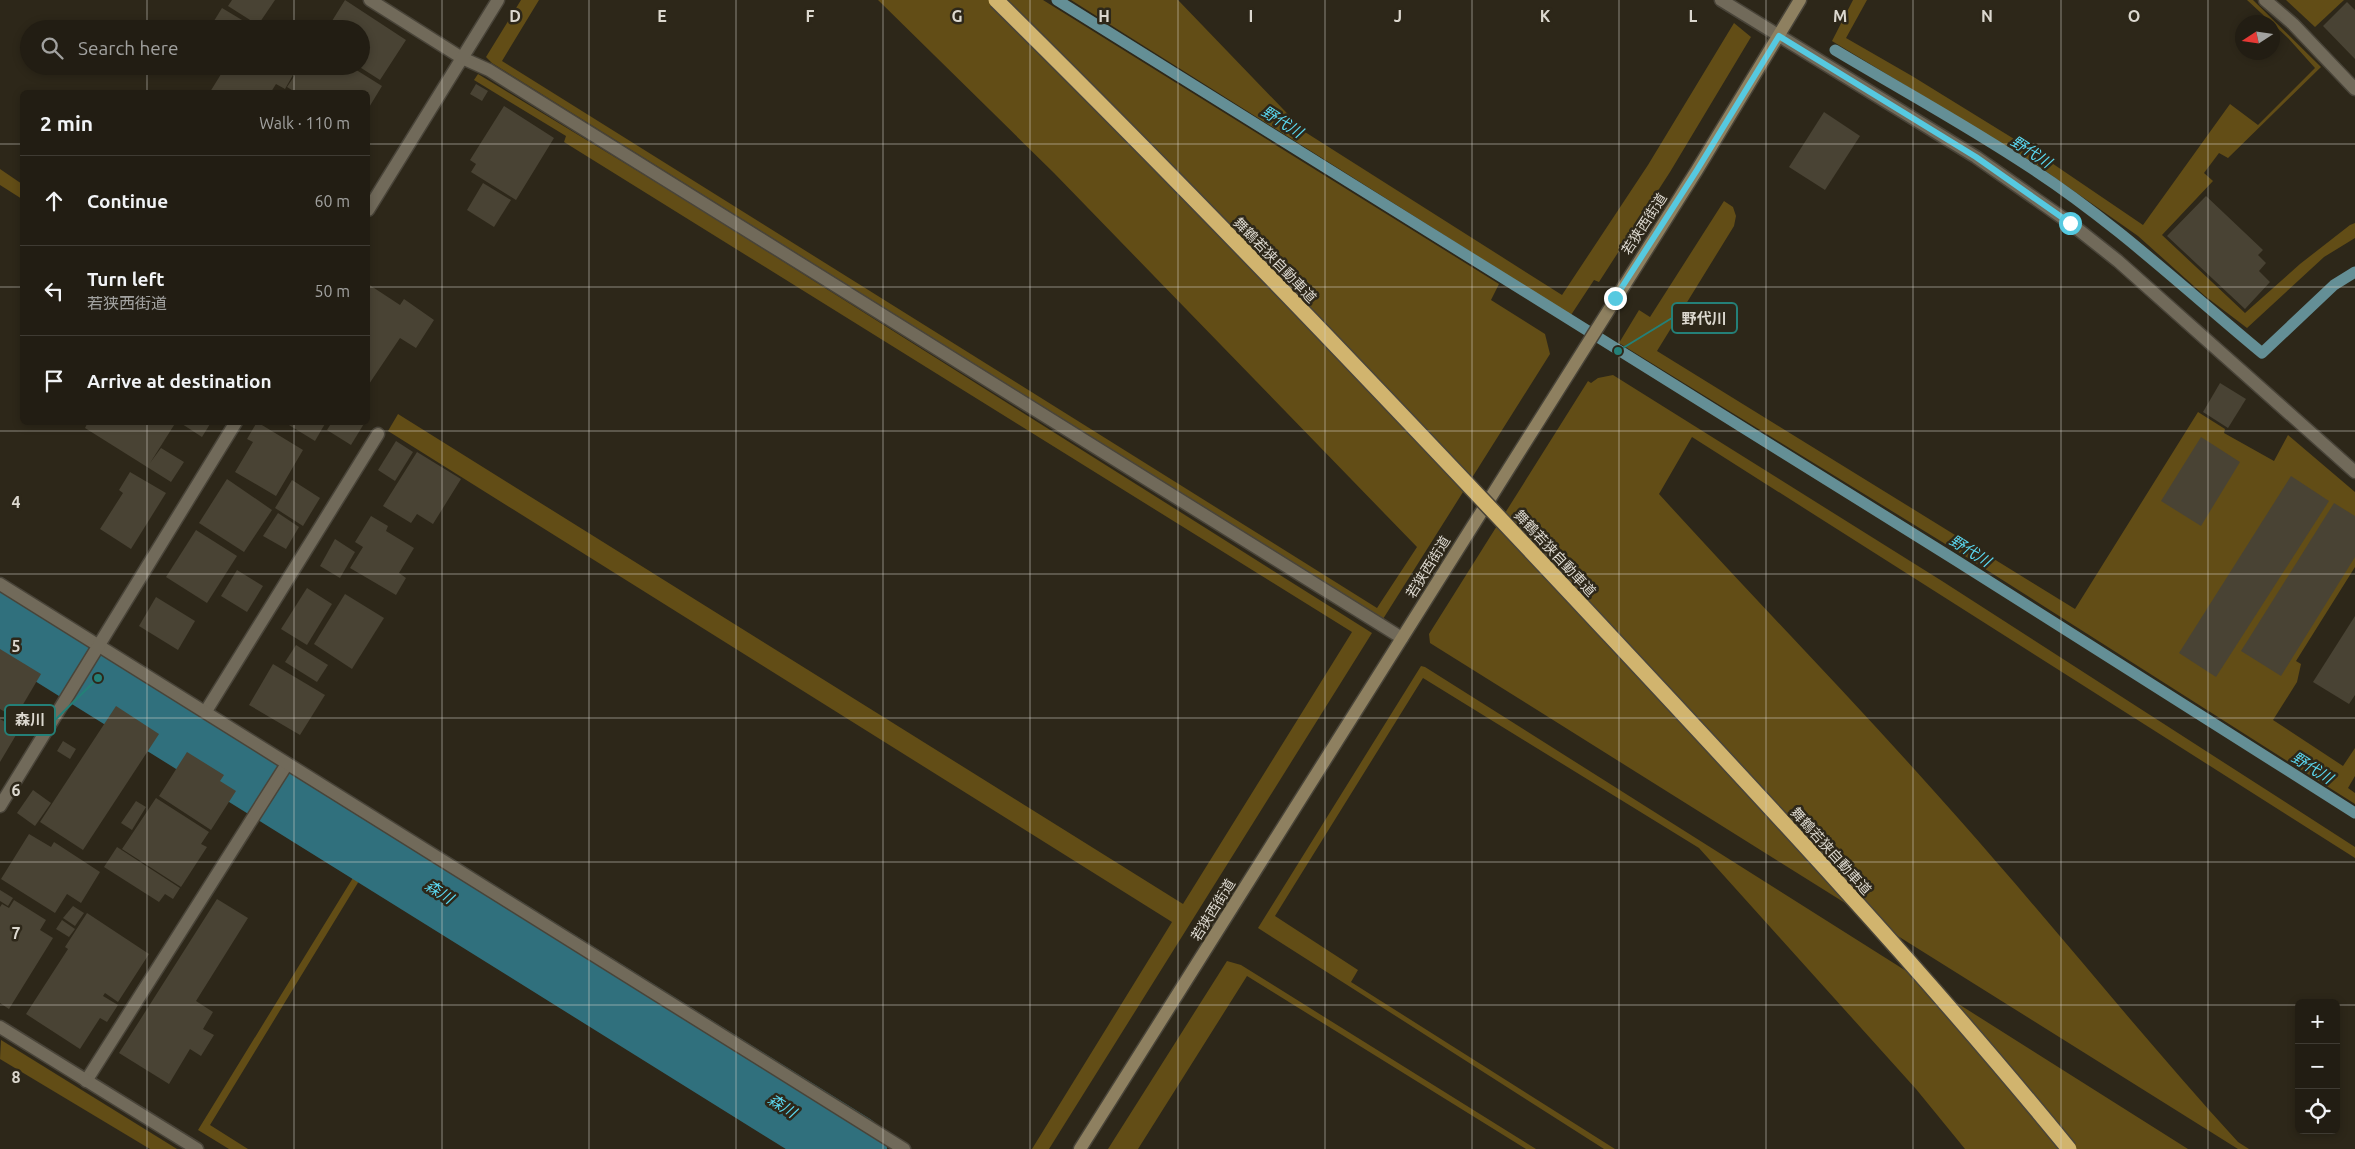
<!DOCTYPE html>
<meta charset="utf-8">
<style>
body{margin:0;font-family:Ubuntu,"Noto Sans JP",sans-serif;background:#2e2a21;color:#f1f3f6}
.controls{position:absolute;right:15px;bottom:15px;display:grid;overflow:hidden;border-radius:8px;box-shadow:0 2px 8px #0003}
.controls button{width:45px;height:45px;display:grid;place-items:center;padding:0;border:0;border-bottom:1px solid #3f3b33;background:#221d13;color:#f1f3f6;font:25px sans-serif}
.compass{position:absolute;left:2235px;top:15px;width:45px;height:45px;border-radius:50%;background:#221d13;box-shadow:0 2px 8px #0003;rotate:258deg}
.stop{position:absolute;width:15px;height:15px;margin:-11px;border:4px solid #56c9e0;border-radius:50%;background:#fff}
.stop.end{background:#56c9e0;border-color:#fff;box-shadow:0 1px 5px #0008}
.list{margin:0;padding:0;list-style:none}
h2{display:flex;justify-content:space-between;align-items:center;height:65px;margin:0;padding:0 20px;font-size:21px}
h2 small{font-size:16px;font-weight:400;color:#a2a2a0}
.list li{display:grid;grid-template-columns:32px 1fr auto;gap:15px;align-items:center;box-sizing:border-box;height:90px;padding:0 20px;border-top:1px solid #3f3b33}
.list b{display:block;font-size:19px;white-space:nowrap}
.list p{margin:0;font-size:16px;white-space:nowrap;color:#a2a2a0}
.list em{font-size:16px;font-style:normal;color:#a2a2a0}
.icon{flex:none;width:28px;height:28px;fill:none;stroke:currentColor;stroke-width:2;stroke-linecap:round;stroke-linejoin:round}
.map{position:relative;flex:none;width:2355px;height:1149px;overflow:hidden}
.search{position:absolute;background:#221d13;box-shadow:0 2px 8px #0003;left:20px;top:20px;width:350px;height:55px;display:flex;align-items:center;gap:12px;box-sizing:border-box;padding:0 18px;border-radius:28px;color:#a2a2a0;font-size:19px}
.panel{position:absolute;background:#221d13;box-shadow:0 2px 8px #0003;left:20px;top:90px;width:350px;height:335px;border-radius:8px}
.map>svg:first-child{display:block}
.green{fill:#624d16}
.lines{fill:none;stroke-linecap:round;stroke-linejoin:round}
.stream{stroke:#648f96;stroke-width:11}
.river{stroke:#30707d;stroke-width:70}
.building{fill:#494334}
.lane-casing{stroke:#494439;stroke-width:15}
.street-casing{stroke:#494439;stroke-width:15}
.secondary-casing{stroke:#494439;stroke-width:15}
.lane{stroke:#716a5a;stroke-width:12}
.street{stroke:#716a5a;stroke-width:12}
.secondary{stroke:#8e8060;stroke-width:12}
.highway-bridge-casing{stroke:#494439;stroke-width:18;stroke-linecap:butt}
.highway-bridge{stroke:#d1b46e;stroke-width:15}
.route{stroke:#56c9e0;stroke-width:6}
.grid{fill:none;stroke:#dcd8cf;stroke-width:1;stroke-opacity:0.55}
.labels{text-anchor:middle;stroke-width:5;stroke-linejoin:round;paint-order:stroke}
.street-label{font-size:14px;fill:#dcd8cf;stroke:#2d2719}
.water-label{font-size:15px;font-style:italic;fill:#5ad7f0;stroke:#2d2719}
.grid-label{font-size:16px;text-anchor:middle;font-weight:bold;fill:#dcd8cf;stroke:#2d2719;stroke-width:5;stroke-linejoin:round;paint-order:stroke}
.leader{fill:none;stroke:#248078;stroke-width:2}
.callout-dot{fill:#248078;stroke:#2d2719;stroke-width:2}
.callout{fill:#2d2719;stroke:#248078;stroke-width:2}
.callout-label{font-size:15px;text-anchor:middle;font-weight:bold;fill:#dcd8cf}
</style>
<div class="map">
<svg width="2355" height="1149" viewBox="0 0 2355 1149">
<rect width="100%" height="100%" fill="#2d2719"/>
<g class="green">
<path d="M521,0h18l-37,61 875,547 40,-61 -363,-374 -176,-173h165l456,284 -8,16 54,34 5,20 -167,265 -891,-556 -6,-6z"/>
<path d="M1071,0h107l127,132 257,163 86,-130 86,-142 17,14 -81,135 -71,110 -5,-2 -23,35z"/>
<path d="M1853,0h14l-21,38 66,38 125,77 106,72 87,-121 28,21 57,-57 -27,-30 -41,-38h6l68,67 -93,91 -9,-5 -15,20 9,8 -51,54 83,78 55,-49 50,-39 5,-2v15l-31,19 -77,71 -42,-32 -67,-60 -104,-73 -202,-122z"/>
<path d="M2286,0h58l-29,27z"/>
<path d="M478,74l214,130 680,429 -323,516h-17l140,-227 -784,-491 10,-17 785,490 169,-272 -788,-490 2,-6 -92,-56z"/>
<path d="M0,169l22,15v15l-22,-14z"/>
<path d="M1724,201l9,6 3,9 -2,10 -77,125 418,258 123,-197 27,17 -1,4 50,28 14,-26 67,57v75l-59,94 5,3 -4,18 -24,38 70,46 12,-18v28l-7,12 7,5v11l-395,-251 -341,-210 20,-33 11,7z"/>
<path d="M1613,375l329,206 413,266v11l-663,-421 -33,57c99,109 202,214 299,324 95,107 184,219 280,324l11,7h-11l-808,-506 -1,-9 159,-253 3,2 7,-5z"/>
<path d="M1421,666l4,1 763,482h-223l-49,-60 -217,-241 -276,-170 -148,238 83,54 -7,12 264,167h-11l-346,-221z"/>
<path d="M367,855l472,294h-10l-459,-286 -160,262 38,24h-19l-31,-19z"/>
<path d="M1227,961l14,4 295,184h-10l-279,-173 -109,173h-30z"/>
<path d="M1,1040l176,109h-27l-150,-90z"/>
</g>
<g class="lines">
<g class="stream">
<path d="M1057,0l900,561 398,252"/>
<path d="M1835,50c65,39 133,76 196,118 83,54 155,122 231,185l72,-68 21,-13"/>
</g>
<path class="river" d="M0,618l852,531"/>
</g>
<g class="building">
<path d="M232,0h43l-17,25 -30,-19z"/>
<path d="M345,0l61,40 -26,40 -22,-14h3v-37h-34z"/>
<path d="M2347,2l8,8v49l-32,-33z"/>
<path d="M222,8l20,12 -5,9h-28z"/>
<path d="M263,21l14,8h-18z"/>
<path d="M226,66l10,3 2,-3h60l-13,23 -9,-5 -5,8h-61z"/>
<path d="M301,66h49l32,20 -14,23v-17h-73l-8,-5z"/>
<path d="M476,84l12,7 -6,10 -12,-7z"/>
<path d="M504,106l50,32 -38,62 -45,-28 5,-8 -6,-4z"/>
<path d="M1824,112l36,24 -35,54 -36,-23z"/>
<path d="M483,183l28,17 -17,27 -27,-17z"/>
<path d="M2206,196l57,54 -5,5 8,8 -7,8 11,11 -25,27 -78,-73z"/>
<path d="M368,284l32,21 4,-6 30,21 -18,28 -16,-10 -31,46z"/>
<path d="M2220,383l26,16 -18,29 -25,-16z"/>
<path d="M88,422h88l-26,41 11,-15 23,14 -13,20 -86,-54z"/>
<path d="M179,422h29l2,2 -8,13z"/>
<path d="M257,422l46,28 -27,46 -41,-24 18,-30 -6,-3z"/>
<path d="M284,422h42l-11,19z"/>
<path d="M332,422h33l-14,23 -24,-15z"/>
<path d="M2201,437l39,25 -39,64 -40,-25z"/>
<path d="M396,441l17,11 -18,29 -17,-11z"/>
<path d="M417,452l44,27 -28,45 -16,-10 -6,9 -28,-17z"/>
<path d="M130,472l36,21 -35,56 -31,-20 23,-36 -4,-3z"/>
<path d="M2291,476l38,25 -113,176 -37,-24z"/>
<path d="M227,479l45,31 -28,42 -45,-29z"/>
<path d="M292,480l28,18 -17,28 -28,-18z"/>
<path d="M2334,503l21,13v41l-74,119 -40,-25z"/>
<path d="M278,513l21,14 -13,22 -23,-13z"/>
<path d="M371,516l17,10 -2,5 28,17 -15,25 7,5 -10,17 -46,-27 13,-21 -8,-5z"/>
<path d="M196,530l41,26 -30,47 -41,-26z"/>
<path d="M335,539l20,13 -15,26 -20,-12z"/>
<path d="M237,570l26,16 -16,26 -26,-16z"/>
<path d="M307,588l25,16 -25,41 -26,-16z"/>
<path d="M345,594l39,24 -32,51 -38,-25z"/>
<path d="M156,597l39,24 -17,29 -39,-24z"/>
<path d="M2355,616v79l-6,9 -36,-22z"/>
<path d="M296,645l32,20 -11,17 -32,-20z"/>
<path d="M0,649l41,25 -26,44 -15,-9z"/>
<path d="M273,664l52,31 -25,40 -51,-30z"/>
<path d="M116,706l43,28 -76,116 -43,-28z"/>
<path d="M0,719l19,11 -19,32z"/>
<path d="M63,741l13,8 -6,10 -13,-8z"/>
<path d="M187,752l37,23 -4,6 16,10 -25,39 -52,-34z"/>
<path d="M33,790l18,13 -16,23 -18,-13z"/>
<path d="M156,798l53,34 -8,12 6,3 -26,40 -59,-38z"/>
<path d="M136,801l10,6 -14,23 -11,-7z"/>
<path d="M29,834l22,13 3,-5 46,30 -19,31 -14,-9 -12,19 -54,-34z"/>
<path d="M117,847l63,41 -7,11 -8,-5 -6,8 -55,-35z"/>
<path d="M0,890l13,8 -5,8 -8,-5z"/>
<path d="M217,899l31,19 -52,83 17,11 -10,17 11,6 -13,21 -11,-7 -21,35 -50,-31z"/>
<path d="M14,900l32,20 -6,10 13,8 -44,71 -9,-6v-96l2,-3 7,4z"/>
<path d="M73,906l11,7 -9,13 -12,-8z"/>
<path d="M87,913l62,41 -31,48 -13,-9 -2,3 15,9 -11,17 -7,-4 -20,31 -54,-35 42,-65 -3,-2z"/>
<path d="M62,920l13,9 -6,8 -13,-8z"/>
</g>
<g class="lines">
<g class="lane-casing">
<g id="lane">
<path d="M2265,0l28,24 62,65"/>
<path d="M206,711l172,-277"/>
<path d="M86,1081l201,-317"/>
</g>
</g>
<g class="street-casing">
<g id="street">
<path d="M370,0l92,58 27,12 913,568"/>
<path d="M1721,0l255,157 94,66 48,38 237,211"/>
<path d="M368,210l130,-210"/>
<path d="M0,584l904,565"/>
<path d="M0,806l236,-384"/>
<path d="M0,1027l197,122"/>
</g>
</g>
<g class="secondary-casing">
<path id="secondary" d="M1080,1149l617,-979 103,-170"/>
</g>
<use href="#lane" class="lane"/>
<use href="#street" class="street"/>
<use href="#secondary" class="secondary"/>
<g class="highway-bridge-casing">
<path id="highway-bridge" d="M996,0c197,194 388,395 577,596 169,181 339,361 496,553"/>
</g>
<use href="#highway-bridge" class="highway-bridge"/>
</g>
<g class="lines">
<path class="route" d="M1615,298l82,-128 82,-134 197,121 94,66"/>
</g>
<path class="grid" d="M147,0v29M294,0v29M442,0v1149M589,0v1149M736,0v1149M883,0v1149M1030,0v1149M1178,0v1149M1325,0v1149M1472,0v1149M1619,0v1149M1766,0v1149M1913,0v1149M2061,0v1149M2208,0v1149M147,66v26M294,66v26M0,144h22M368,144h1987M0,287h22M368,287h1987M147,422v727M294,422v727M0,431h2355M0,574h2355M0,718h2355M0,862h2355M0,1005h2299M2336,1005h19"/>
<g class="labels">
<g class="street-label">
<text transform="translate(1644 224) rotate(-57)" y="5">若狭西街道</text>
<text transform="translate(1275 260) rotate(46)" y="5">舞鶴若狭自動車道</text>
<text transform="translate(1555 553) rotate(47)" y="5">舞鶴若狭自動車道</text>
<text transform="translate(1428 567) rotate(-58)" y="5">若狭西街道</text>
<text transform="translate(1831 851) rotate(48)" y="5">舞鶴若狭自動車道</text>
<text transform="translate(1213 910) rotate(-58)" y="5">若狭西街道</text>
</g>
<g class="water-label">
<text transform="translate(1282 122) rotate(32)" y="5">野代川</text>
<text transform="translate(2031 152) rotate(33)" y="5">野代川</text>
<text transform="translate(1970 551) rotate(32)" y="5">野代川</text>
<text transform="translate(2312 768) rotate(32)" y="5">野代川</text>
<text transform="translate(439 892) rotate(32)" y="5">森川</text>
<text transform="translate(782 1106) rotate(32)" y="5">森川</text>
</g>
</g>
<g class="grid-label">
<text x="515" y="22">D</text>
<text x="662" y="22">E</text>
<text x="810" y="22">F</text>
<text x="957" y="22">G</text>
<text x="1104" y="22">H</text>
<text x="1251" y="22">I</text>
<text x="1398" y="22">J</text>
<text x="1545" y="22">K</text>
<text x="1693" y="22">L</text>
<text x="1840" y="22">M</text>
<text x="1987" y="22">N</text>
<text x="2134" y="22">O</text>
<text x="16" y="508">4</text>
<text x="16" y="652">5</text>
<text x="16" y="796">6</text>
<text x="16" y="939">7</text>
<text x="16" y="1083">8</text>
</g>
<path class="leader" d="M1618 351L1672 318M98 678L55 720"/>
<g class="callout-dot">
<circle cx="1618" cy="351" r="5"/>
<circle cx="98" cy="678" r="5"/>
</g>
<g class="callout">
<rect x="1672" y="303" width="65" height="30" rx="5"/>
<rect x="5" y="705" width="50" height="30" rx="5"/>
</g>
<g class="callout-label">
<text x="1704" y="324">野代川</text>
<text x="30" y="725">森川</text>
</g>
</svg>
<div class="controls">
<button>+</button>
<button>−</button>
<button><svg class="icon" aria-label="locate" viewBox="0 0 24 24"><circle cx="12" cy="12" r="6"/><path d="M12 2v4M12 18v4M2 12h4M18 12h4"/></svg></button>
</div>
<svg class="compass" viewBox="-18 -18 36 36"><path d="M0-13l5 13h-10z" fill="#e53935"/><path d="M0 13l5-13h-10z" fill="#a2a2a0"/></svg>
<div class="stop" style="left:2070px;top:223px"></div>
<div class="stop end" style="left:1615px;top:298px"></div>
<div class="search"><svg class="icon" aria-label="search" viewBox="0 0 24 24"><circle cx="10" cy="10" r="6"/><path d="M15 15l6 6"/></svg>Search here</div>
<section class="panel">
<h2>2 min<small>Walk · 110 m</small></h2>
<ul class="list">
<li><svg class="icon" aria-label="ahead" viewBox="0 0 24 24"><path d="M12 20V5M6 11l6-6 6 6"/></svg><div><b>Continue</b></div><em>60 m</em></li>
<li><svg class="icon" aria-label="left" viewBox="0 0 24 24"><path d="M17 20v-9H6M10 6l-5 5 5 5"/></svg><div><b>Turn left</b><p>若狭西街道</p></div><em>50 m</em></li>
<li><svg class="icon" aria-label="arrive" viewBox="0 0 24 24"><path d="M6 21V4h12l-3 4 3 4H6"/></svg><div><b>Arrive at destination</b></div></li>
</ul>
</section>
</div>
